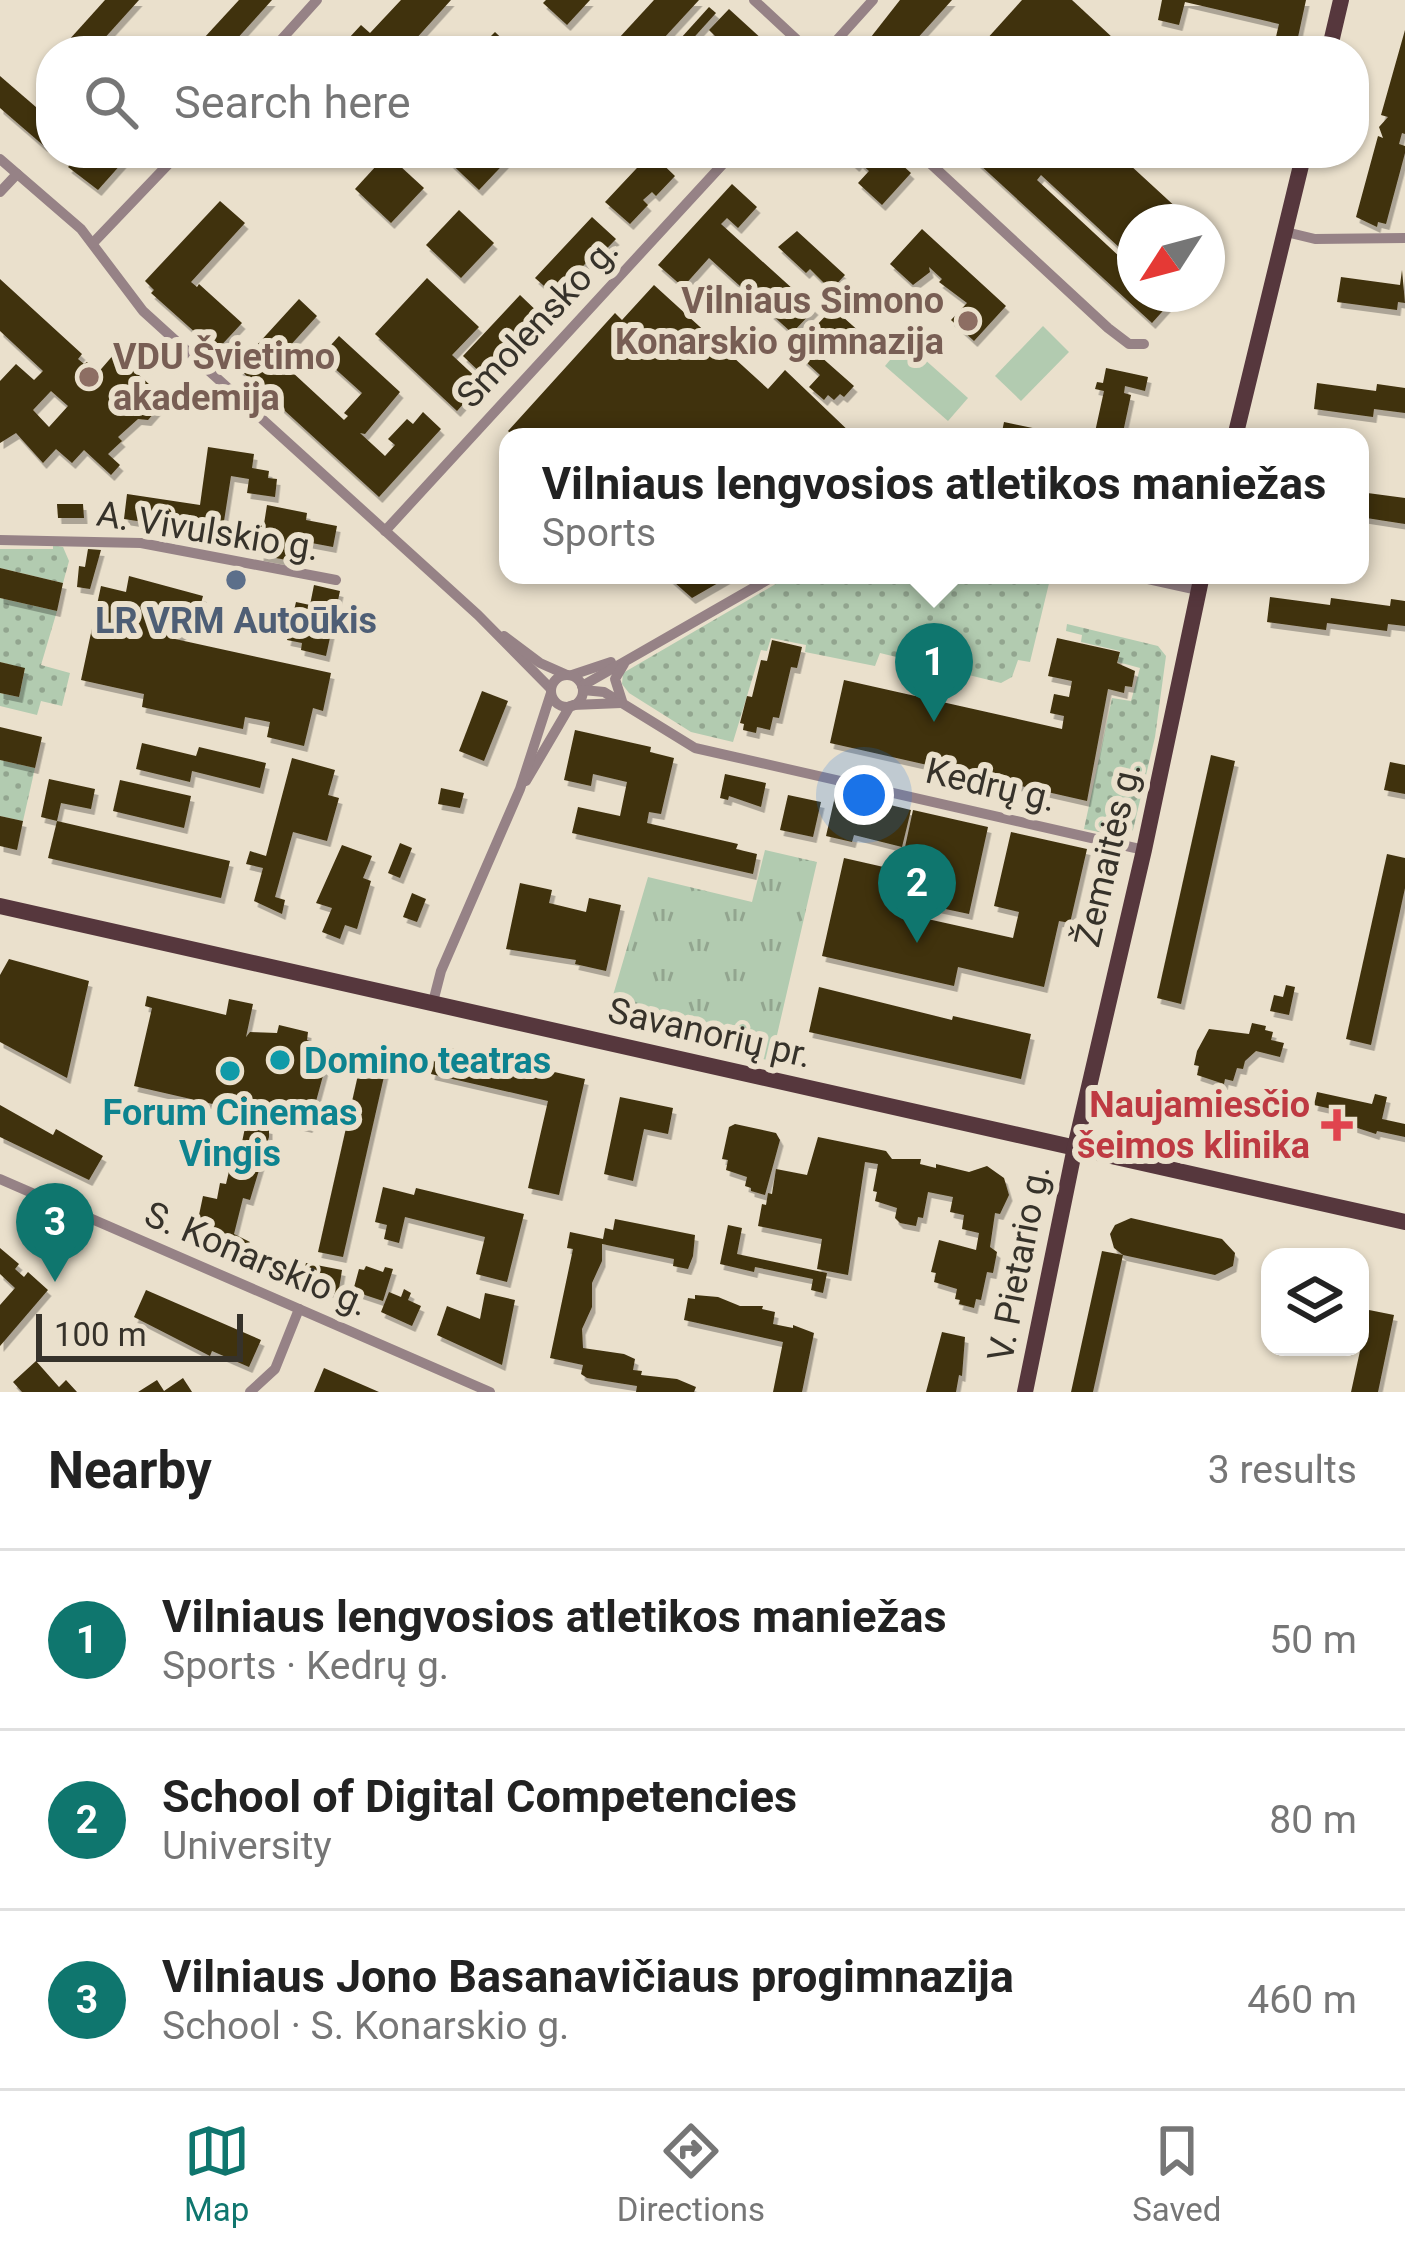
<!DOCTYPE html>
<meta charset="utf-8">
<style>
body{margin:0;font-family:Roboto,sans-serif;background:#f6f6f6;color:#222}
.controls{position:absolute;right:36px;bottom:36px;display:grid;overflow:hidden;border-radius:24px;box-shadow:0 3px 9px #0004}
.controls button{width:108px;height:108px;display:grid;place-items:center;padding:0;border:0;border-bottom:3px solid #e0e0e0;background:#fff;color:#222;font:60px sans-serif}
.compass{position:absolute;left:1117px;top:204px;width:108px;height:108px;border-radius:50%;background:#fff;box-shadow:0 3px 9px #0004;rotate:234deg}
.scale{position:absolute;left:36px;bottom:30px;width:207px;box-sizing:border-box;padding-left:12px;border:6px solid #36322a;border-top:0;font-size:33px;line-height:42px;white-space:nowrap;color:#36322a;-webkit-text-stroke:9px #eae0cc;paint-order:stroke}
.you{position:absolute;left:864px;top:795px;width:42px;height:42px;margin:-30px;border:9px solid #fff;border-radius:50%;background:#1a73e8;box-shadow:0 0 0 18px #1a73e833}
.badge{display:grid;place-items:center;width:78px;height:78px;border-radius:50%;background:#0f766e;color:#fff;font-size:39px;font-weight:700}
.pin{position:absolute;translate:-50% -99px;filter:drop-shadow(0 3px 6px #0008)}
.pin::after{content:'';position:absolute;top:63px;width:42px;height:36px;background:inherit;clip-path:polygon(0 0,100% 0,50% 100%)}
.popup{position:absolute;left:499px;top:428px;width:870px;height:156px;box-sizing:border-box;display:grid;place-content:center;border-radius:24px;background:#fff;filter:drop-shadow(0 3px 9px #0005);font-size:39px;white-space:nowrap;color:#767676}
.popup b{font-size:45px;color:#222}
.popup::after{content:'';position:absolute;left:50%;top:100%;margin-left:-24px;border:24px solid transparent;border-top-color:#fff}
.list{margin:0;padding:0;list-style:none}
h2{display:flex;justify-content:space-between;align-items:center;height:156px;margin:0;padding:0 48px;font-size:51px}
h2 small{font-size:39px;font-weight:400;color:#767676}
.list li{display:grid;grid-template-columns:78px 1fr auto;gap:36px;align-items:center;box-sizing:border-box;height:180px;padding:0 48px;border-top:3px solid #e0e0e0}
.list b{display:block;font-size:45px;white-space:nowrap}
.list p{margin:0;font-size:39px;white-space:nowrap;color:#767676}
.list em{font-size:39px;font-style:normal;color:#767676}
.icon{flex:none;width:66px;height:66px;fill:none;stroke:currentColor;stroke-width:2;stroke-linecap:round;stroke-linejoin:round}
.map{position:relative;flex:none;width:1405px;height:1392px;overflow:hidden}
.search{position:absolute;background:#fff;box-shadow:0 3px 9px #0004;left:36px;right:36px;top:36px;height:132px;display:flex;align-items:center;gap:30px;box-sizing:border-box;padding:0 42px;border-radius:48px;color:#767676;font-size:45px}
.sheet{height:696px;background:#fff}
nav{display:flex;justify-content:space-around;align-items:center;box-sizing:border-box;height:168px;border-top:3px solid #e0e0e0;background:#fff;font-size:33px;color:#767676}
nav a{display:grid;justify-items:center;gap:6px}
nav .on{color:#0f766e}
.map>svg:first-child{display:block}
.grass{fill:url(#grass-dots)}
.park{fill:url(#park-tufts)}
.pitch{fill:#b2cbb0}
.building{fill:#3f300d;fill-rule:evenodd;filter:url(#shadow)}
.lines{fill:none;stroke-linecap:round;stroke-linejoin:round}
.street{stroke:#968286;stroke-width:10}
.primary{stroke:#56373d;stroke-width:16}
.education-dot{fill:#8d6e63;stroke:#eae0cc;stroke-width:4.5}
.service-dot{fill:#5c6f8a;stroke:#eae0cc;stroke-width:4.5}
.culture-dot{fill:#0f9aa8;stroke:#eae0cc;stroke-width:4.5}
.health-dot{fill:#e0444e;stroke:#eae0cc;stroke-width:4.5}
.labels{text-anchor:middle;stroke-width:12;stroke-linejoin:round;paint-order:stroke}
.education-label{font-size:36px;font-weight:bold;fill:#785e54;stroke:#eae0cc;text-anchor:end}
.street-label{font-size:36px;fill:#36322a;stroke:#eae0cc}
.service-label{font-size:36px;font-weight:bold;fill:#4e5e75;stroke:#eae0cc}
.culture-label{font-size:36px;font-weight:bold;fill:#0d838f;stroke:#eae0cc;text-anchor:start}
.health-label{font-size:36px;font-weight:bold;fill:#be3a42;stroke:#eae0cc;text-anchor:end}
</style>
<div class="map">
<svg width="1405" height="1392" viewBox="0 0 1405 1392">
<defs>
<pattern id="grass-dots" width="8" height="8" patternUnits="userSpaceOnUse" patternTransform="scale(3)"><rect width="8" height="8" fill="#b2cbb0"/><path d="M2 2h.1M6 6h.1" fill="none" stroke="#92a58f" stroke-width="1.8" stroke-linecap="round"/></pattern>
<pattern id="park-tufts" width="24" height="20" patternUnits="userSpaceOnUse" patternTransform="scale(3)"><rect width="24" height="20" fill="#b2cbb0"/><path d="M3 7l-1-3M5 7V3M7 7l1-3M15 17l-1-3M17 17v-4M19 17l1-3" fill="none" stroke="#92a58f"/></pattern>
<filter id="shadow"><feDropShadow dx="3.5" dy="6" stdDeviation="0" flood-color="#0004"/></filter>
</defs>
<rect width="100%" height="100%" fill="#eae0cc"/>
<g class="grass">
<path d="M53,545l10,2 6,14 -6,22 -63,-15v-19h53z"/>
<path d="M791,575h260l-21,87 -12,-2 -6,17 -11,6 -121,-30 -5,13 -70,-14 1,-7 -35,-7 -4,13 -6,-1 -28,92 -42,-10 -62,-39 -7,-9 1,-11z"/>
<path d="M0,598l57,13 -16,54 29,8 -8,33 -21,-5 -4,14 -37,-9v-13l19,4 6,-28 -25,-7z"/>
<path d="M1067,624l91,22 8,10 -11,81 -22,93 -8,7 -41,-8 28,-131 19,3 9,-33 -22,-6 2,-11 -39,-9 1,-7 -16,-4z"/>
<path d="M0,760l35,8 -12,53 -23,-5z"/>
</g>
<path class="park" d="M765,850l52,12 -46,199 -165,-42 42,-142 104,25z"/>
<g class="pitch">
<path d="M1043,326l26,26 -48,49 -26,-25z"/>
<path d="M905,342l63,56 -20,23 -63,-55z"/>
</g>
<g class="building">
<path d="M105,0h34l-46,51h-34z"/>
<path d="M239,0h33l-46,51h-34z"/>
<path d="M401,0h50l-46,51h-68l24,-26 9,8z"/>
<path d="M546,0h44l-23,25 -24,-22z"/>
<path d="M654,0h45l-47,51h-45z"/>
<path d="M900,0h52l-46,51h-46z"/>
<path d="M1022,0h50l55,51h-151z"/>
<path d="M1162,0h144l-11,51h-30l3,-12 7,2 4,-17 -94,-22 -6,23 -21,-5z"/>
<path d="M709,7l7,6 -28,31 -7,-6z"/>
<path d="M729,9l46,42h-60l7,-8 -13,-13z"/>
<path d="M1405,30v104l-3,-1 -3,11 6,2v7l-19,71 -8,-2 -1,5 -21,-10 22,-81 5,2 -4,-11 9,-10 -7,-2z"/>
<path d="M495,32l20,19h-39z"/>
<path d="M0,76l51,44v18l-7,8 -44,-38z"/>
<path d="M81,153h50l-33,37 -30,-23z"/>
<path d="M448,153h66l-35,37 -35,-33z"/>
<path d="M651,153l24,23 -19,20 -4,-4 -9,8 5,5 -18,19 -25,-22z"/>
<path d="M841,153h48l22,20 -29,32 -24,-22 11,-12 -10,-9 -3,4z"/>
<path d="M967,153h90l12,10 9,-10h39l75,69h-57v40l-94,-87 -4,5 98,91v23h25l10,9 -18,20z"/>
<path d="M387,154l37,34 -33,35 -36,-34z"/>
<path d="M732,184l25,23 -19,21 -11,-10 -6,6 94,85 -23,24 -83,-75 -26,29 -25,-22z"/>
<path d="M220,201l25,22 -54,59 6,5 2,-3 43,39 -26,28 -65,-58 3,-3 -9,-9z"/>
<path d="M459,210l35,33 -33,35 -35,-33z"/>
<path d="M592,217l24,22 -25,26 -4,-3 -8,8 4,4 -23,26 -25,-22z"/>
<path d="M922,229l84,77 -32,35 -23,-21 16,-17 -28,-21 3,-3 -13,-12 1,5 -17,13 -23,-21z"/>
<path d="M797,231l48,44 -14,15 -21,-21 -4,4 -28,-26z"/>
<path d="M1402,270l3,33 -7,-1 -1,8 -60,-8 4,-25 59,8z"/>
<path d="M427,278l52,49 -27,28 30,28 -25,28 -82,-77z"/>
<path d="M0,279l82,75 -4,5 6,5 3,-2 9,13 19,-22 48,44 -3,3 3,3 -15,17 -10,-1 -20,18 4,4 -14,13 12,11 -9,10 -27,-25 -12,13 -16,-14 -13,14 -27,-30 -16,10v-62l16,-17 18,16 9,-9 -43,-40zM51,391l17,15 -19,21 -16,-17z"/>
<path d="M654,285l114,104 17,-19 70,67h-341l-6,-6 107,-118 7,7z"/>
<path d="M520,295l24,23 -25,26 -4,-4 -8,9 4,4 -24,26 -24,-23z"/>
<path d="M299,299l18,17 -39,43 66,61 4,-4 -4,-3 18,-20 -41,-37 18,-20 61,56 -35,42 -5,-1 25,23 10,-11 -7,-6 19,-20 6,5 10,-12 18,17 -62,68 -142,-130z"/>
<path d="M833,308l29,26 -9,16 -7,-7 -7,7 -25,-22z"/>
<path d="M803,341l51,45 -10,11 -4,-3 -6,6 -6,-5 -4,5 -15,-13 11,-12 -26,-24z"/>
<path d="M1106,368l42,9 -3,14 -20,-5 -1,7 7,2 -9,42 -27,-5 9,-41 -9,-2 2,-7 6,1z"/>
<path d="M1317,383l59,8 1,-7 28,4v25l-31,-4 -1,8 -59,-8z"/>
<path d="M1004,422l43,9 -1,6h-45z"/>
<path d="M208,447l46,7 -2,14 17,3 -1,7 9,1 -2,18 -28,-4 2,-14 -18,-3 -9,58 -98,-15 3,-25 73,11z"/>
<path d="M1360,492l45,6v26l-45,-7z"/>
<path d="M57,504h26l1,14h-26z"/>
<path d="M267,505l40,8 -1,7 31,6 -4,21 -32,-6 -4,21 -37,-7 2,-13 -6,-13 8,-5z"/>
<path d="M88,549l13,1 -11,39 -13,-2 2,-21 6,1z"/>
<path d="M0,568l63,15 -6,28 -57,-13z"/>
<path d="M666,575h66l-40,23z"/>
<path d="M129,576l74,20 -8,28 -20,15 156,34 -8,38 -10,-3 -9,38 -37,-9 3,-15 -25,-5 -2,12 -101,-22 2,-13 -63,-14 20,-94 25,6z"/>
<path d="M314,585l26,6 -14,65 -25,-6 1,-7 -15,-3 9,-38 14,3z"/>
<path d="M1270,597l60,8 1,-7 59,8 1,-7 14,2v25l-17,-2 -1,7 -60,-8 -1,7 -59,-8z"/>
<path d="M1057,638l63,14 -3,11 18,8 -3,16 -7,-1 -1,7 -16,-4 -21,112 -257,-58 14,-63 218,49 2,-13 -14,-3 4,-19 15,3 3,-16 -24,-5z"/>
<path d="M772,640l30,7 -5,21 -6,-1 -12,51 -6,-1 -3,13 -13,-3 -1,6 -13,-3 1,-6 -4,-1 7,-27 5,1 9,-37 6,1z"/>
<path d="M0,662l25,6 -6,29 -19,-4z"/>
<path d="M482,691l26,10 -24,60 -25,-10z"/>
<path d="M0,727l42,10 -7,31 -35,-8z"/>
<path d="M575,730l76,17 -1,5 24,6 -13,56 -12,-2 -2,11 91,21 -2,5 21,5 -4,20 -181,-41 6,-26 42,9 7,-34 -34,-8 -2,12 -27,-6z"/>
<path d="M142,743l54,13 3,-9 67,16 -6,25 -68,-17 -2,11 -54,-13z"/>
<path d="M1211,755l24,6 -54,243 -24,-6z"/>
<path d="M292,758l43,12 -7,25 11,3 -12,43 -34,-9 -18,65 10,3 -3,14 -28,-13 9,-33 -17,-4 4,-13 16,5z"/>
<path d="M1390,762l15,3v29l-21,-4z"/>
<path d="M725,774l41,9 -5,24 -32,-11 -1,4 -8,-2z"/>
<path d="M49,779l46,10 -4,20 -30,-6 -4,18 -16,-4z"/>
<path d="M120,780l71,16 -7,32 -71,-17z"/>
<path d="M441,788l23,5 -4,15 -22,-4z"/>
<path d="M836,792l75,18 -9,37 -48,-12 -2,7 -26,-6z"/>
<path d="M788,795l33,7 -8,35 -33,-7z"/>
<path d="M913,810l75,17 -19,87 -33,-7 9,-36 -43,-10z"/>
<path d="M0,816l23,5 -6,29 -17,-4z"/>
<path d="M57,821l173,40 -9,37 -173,-40z"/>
<path d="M1011,832l76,17 -17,74 -11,-2 -15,66 -86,-20 -4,19 -132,-30 22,-98 88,20 -9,40 90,20 6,-26 -25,-6z"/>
<path d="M400,843l12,5 -12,30 -12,-5z"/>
<path d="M342,845l30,11 -9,22 8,3 -14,48 -12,-4 -5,14 -18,-7 10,-24 -16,-5z"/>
<path d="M1387,854l18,4v30l-34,157 -25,-6z"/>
<path d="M520,883l32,7 -3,13 37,9 3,-14 32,7 -15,66 -31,-7 1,-4 -70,-11z"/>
<path d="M412,893l14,6 -9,23 -14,-5z"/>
<path d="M9,959l80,22 -22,97 -67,-36v-67z"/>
<path d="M1286,985l9,2 -6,28 -19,-4 4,-16 9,2z"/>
<path d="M819,987l133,33 1,-4 78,18 -10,45 -212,-47z"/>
<path d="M147,996l79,19 3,-16 24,5 -7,33 4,-5 27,1 2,-8 29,7 -1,8 23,10 -21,77 -60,-14 -2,10 -20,-5 3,-10 -96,-22 18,-78 -7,-2z"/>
<path d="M1252,1023l14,3 -1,4 8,2 -2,8 13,3 -4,14 -24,-6 -11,10 -2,8 -6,-1 -4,13 -8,-2 -1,5 -27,-9 2,-9 -5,-1 3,-14 12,-22 40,5z"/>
<path d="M437,1045l148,34 -26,116 -31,-7 20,-87 -117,-27z"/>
<path d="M360,1066l25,6 -42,185 -25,-5z"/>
<path d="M1317,1092l55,12 3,-10 12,3 -5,22 23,5v13l-28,-6 -1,3 -34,-11 -2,10 -13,-3 5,-21 -18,-4z"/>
<path d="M620,1097l53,11 -5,26 -24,-5 -11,52 -29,-7z"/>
<path d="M0,1105l53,30 3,-6 47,27 -14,24 -89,-43z"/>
<path d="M246,1123l23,5v9l-19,63 -7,-2 -9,36 16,8 -4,9 -51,-17 8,-38 14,3 3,-16 6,1 9,-38 6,1z"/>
<path d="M735,1124l41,9 4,7 -15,55 -14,-4v-3l-6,-2 2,-9 -21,-7 2,-10 -6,-1 7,-32z"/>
<path d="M818,1137l68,14 6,8h29l-1,5 16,4v-4l33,8 18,-6 17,12 5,17 -9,19 -5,-1 -5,34 7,5 -4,21 -6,-1 -6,28 -5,-1 -2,9 -15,-4 1,-4 -5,-1 2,-10 -23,-7 2,-9 -5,-1 8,-32 37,10 3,-17 -17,-4 2,-14 -14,-3 3,-15 -25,-5 -5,26 -5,-1 -2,9 -16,-3 -5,-5 2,-10 -22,-7 2,-9 -4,-1 5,-27 -13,-2 -17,113 -31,-6 5,-30 -64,-13 4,-22 4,1 2,-12 4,1 4,-25 31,6z"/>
<path d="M383,1187l31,8 2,-7 108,26 -17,68 -31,-8 9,-37 -80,-20 -6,26 -15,-4 3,-14 -12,-3z"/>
<path d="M1131,1218l91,21 13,14 -2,13 -18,9 -92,-20 -9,-7 -4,-14 5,-9z"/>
<path d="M615,1219l80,16 -2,21 -5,13 -15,-3 1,-7 -72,-15v17l-10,22v24l-10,22 1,19 41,6 11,5 -2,11 9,1 -1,4 36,4 19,8 -2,5h-58l1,-6 -50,-8 -6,-4 2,-9 -33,-7 23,-109 -6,-1 3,-16 33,7 2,-11 8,2z"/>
<path d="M728,1225l14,3 -5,26 90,19 -4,20 -12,-3 2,-11 -58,-12 -1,5 -34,-8z"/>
<path d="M0,1248l19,16 -4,5 9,8 4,-5 20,18 -48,56v-41l15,-17 -15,-14z"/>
<path d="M1102,1251l21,4 -30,137h-22z"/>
<path d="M306,1263l36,7 -4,25 -37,-14z"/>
<path d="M366,1266l17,6 2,-5 8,2 -10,32 -30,-10 6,-22 5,1z"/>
<path d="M404,1289l7,4 -3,7 13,6 -9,20 -31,-14 8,-20 12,5z"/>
<path d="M146,1290l115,50 -12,27 -37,-16 -2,5 -76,-39z"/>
<path d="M485,1293l30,7 -13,65 -65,-30 10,-29 33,13z"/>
<path d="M695,1295l23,2 22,9h23l-1,3 13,3 -2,12 20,4v-3l21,8 -12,59h-29l10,-50 -99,-22 4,-22 7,1z"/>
<path d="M1369,1310l25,5 -16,77h-27z"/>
<path d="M942,1332l23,5 -3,39 -3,-1 -3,17h-30z"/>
<path d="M36,1361l23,26 7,-7 11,12h-55l-9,-10z"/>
<path d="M324,1368l55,24h-65z"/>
<path d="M183,1378l9,14h-54l19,-12 7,11z"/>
</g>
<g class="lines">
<g class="street">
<path d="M754,0l55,51"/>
<path d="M271,51l46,-51"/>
<path d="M827,51l46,-51"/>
<path d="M919,153l189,175 21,16h15"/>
<path d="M0,159l81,70 62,82 335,304 73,74"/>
<path d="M0,192l17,-18"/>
<path d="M1286,232l29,7 90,-1"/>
<path d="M93,243l86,-90"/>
<path d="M385,531l348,-378"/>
<path d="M0,540l141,3 195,37"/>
<path d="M1130,575l68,15"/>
<path d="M504,636l36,27 27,12"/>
<path d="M572,675l39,-13"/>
<circle cx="567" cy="691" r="16"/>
<path d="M582,686l194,-111"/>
<path d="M583,690l21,2 91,56 449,102"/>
<path d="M622,701l-7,-22 9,-15"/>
<path d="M573,705l48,-2"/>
<path d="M526,781l44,-75"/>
<path d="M433,1002l8,-31 79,-182 31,-96"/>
<path d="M0,1179l490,213"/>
<path d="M250,1392l25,-23 24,-60"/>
</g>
<g class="primary">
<path d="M1329,51l12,-51"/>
<path d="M1235,437l69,-284"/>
<path d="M0,906l1405,316"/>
<path d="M1025,1392l50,-245 69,-297 58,-275"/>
</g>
</g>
<g class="education-dot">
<circle cx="968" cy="321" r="12"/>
<circle cx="89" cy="377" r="12"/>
</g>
<circle class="service-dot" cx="236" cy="580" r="12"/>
<g class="culture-dot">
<circle cx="280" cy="1060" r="12"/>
<circle cx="230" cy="1071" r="12"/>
</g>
<path class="health-dot" d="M1331 1107h12v12h12v12h-12v12h-12v-12h-12v-12h12z"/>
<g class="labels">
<g class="education-label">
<text x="944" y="313">Vilniaus Simono<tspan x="944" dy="41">Konarskio gimnazija</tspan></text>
<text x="113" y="369" text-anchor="start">VDU Švietimo<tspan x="113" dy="41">akademija</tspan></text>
</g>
<g class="street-label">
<text transform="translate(537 322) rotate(-47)" y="13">Smolensko g.</text>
<text transform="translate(208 530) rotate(9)" y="13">A. Vivulskio g.</text>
<text transform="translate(991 784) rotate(13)" y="13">Kedrų g.</text>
<text transform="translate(1107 854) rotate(-77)" y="13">Žemaitės g.</text>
<text transform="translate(710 1032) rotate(13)" y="13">Savanorių pr.</text>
<text transform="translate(257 1258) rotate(23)" y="13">S. Konarskio g.</text>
<text transform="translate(1018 1263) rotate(-79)" y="13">V. Pietario g.</text>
</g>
<g class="service-label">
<text x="236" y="633">LR VRM Autoūkis</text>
</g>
<g class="culture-label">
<text x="304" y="1073">Domino teatras</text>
<text x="230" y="1125" text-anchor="middle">Forum Cinemas<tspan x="230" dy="41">Vingis</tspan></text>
</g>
<g class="health-label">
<text x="1310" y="1117">Naujamiesčio<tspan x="1310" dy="41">šeimos klinika</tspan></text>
</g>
</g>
</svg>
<div class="controls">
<button><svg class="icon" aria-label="layers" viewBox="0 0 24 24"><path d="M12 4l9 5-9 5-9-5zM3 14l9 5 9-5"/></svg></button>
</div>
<svg class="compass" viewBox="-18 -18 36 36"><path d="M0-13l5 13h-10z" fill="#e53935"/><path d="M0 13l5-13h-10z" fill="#767676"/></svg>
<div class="scale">100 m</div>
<div class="you"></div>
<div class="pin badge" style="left:934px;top:722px">1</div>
<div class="popup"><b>Vilniaus lengvosios atletikos maniežas</b>Sports</div>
<div class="pin badge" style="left:917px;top:943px">2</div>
<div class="pin badge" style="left:55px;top:1282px">3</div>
<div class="search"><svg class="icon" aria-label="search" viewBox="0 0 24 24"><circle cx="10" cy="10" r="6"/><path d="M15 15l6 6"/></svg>Search here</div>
</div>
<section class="sheet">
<h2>Nearby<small>3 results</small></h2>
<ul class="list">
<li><span class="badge">1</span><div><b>Vilniaus lengvosios atletikos maniežas</b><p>Sports · Kedrų g.</p></div><em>50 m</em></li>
<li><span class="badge">2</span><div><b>School of Digital Competencies</b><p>University</p></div><em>80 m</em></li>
<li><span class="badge">3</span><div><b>Vilniaus Jono Basanavičiaus progimnazija</b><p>School · S. Konarskio g.</p></div><em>460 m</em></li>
</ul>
</section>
<nav>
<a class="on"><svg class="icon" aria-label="map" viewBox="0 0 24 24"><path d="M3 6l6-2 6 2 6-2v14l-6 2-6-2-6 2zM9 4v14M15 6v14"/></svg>Map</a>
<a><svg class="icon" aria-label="directions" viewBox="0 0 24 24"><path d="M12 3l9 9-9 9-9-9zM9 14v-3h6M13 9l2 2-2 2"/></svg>Directions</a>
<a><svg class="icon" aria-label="saved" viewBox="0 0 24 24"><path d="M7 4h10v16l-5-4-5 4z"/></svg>Saved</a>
</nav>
